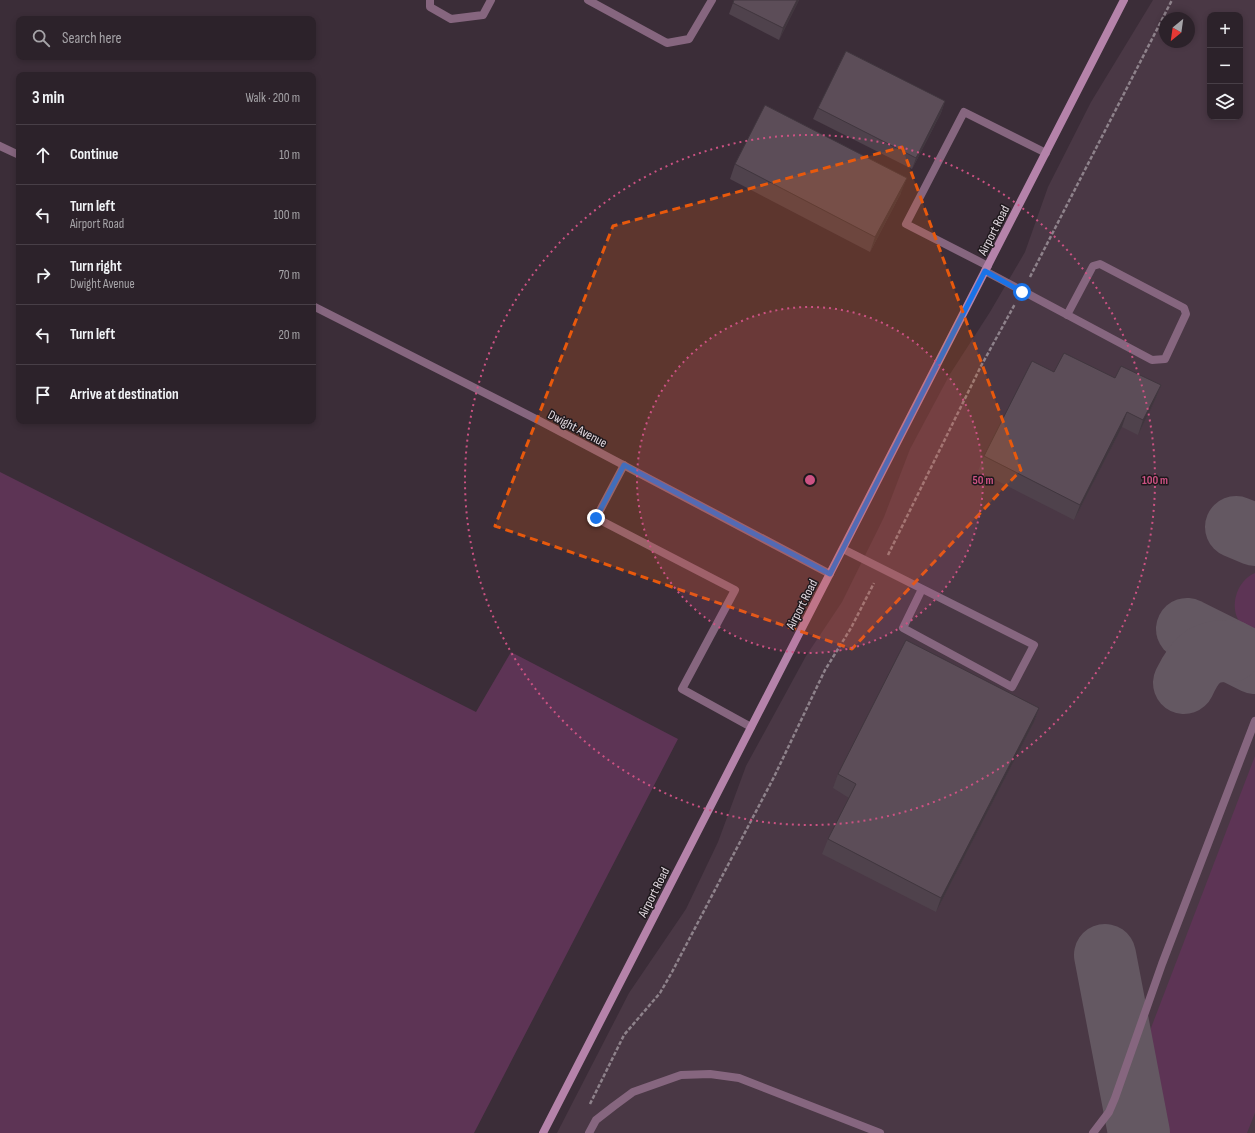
<!DOCTYPE html>
<meta charset="utf-8">
<style>
body{margin:0;font-family:"Sofia Sans Condensed",sans-serif;background:#342a32;color:#f1f3f6}
.controls{position:absolute;right:12px;top:12px;display:grid;overflow:hidden;border-radius:8px;box-shadow:0 2px 6px #0003}
.controls button{width:36px;height:36px;display:grid;place-items:center;padding:0;border:0;border-bottom:1px solid #483f47;background:#2c222a;color:#f1f3f6;font:20px sans-serif}
.compass{position:absolute;left:1159px;top:12px;width:36px;height:36px;border-radius:50%;background:#2c222a;box-shadow:0 2px 6px #0003;rotate:209deg}
.stop{position:absolute;width:12px;height:12px;margin:-9px;border:3px solid #1a73e8;border-radius:50%;background:#fff}
.stop.end{background:#1a73e8;border-color:#fff;box-shadow:0 1px 4px #0008}
.list{margin:0;padding:0;list-style:none}
h2{display:flex;justify-content:space-between;align-items:center;height:52px;margin:0;padding:0 16px;font-size:17px}
h2 small{font-size:13px;font-weight:400;color:#a6a4a8}
.list li{display:grid;grid-template-columns:26px 1fr auto;gap:12px;align-items:center;box-sizing:border-box;height:60px;padding:0 16px;border-top:1px solid #483f47}
.list b{display:block;font-size:15px;white-space:nowrap}
.list p{margin:0;font-size:13px;white-space:nowrap;color:#a6a4a8}
.list em{font-size:13px;font-style:normal;color:#a6a4a8}
.icon{flex:none;width:22px;height:22px;fill:none;stroke:currentColor;stroke-width:2;stroke-linecap:round;stroke-linejoin:round}
.map{position:relative;flex:none;width:1255px;height:1133px;overflow:hidden}
.search{position:absolute;background:#2c222a;box-shadow:0 2px 6px #0003;left:16px;top:16px;width:300px;height:44px;display:flex;align-items:center;gap:10px;box-sizing:border-box;padding:0 14px;border-radius:8px;color:#a6a4a8;font-size:15px}
.panel{position:absolute;background:#2c222a;box-shadow:0 2px 6px #0003;left:16px;top:72px;width:300px;height:352px;border-radius:8px}
.map>svg:first-child{display:block}
.built{fill:#4a3845;fill-rule:evenodd}
.green{fill:#5d3455}
.lines{fill:none;stroke-linecap:round;stroke-linejoin:round}
.taxiway{stroke:#645862;stroke-width:62}
.path{stroke:#8e828b;stroke-width:2.5;stroke-dasharray:4 2;stroke-linecap:butt}
.lane{stroke:#86667f;stroke-width:8}
.street{stroke:#86667f;stroke-width:8}
.secondary{stroke:#b583aa;stroke-width:8}
.wall{fill:#4f424c}
.shaded-wall{fill:#40363e}
.building{fill:#5c4d58;stroke:#40363e}
.route{stroke:#1a73e8;stroke-width:5}
.marked{fill:#e8590c;fill-opacity:0.2;stroke:#e8590c;stroke-width:3;stroke-dasharray:8 5;stroke-linejoin:round}
.ring{fill:none;stroke:#cc5283;stroke-width:2;stroke-dasharray:2 4}
.labels{text-anchor:middle;stroke-width:3;stroke-linejoin:round;paint-order:stroke}
.street-label{font-size:13px;fill:#e2d9e0;stroke:#1e181c}
.centre{fill:#cc5283;stroke:#1e181c;stroke-width:2}
.ring-label{font-size:12px;text-anchor:middle;font-weight:bold;fill:#cc5283;stroke:#1e181c;stroke-width:3;stroke-linejoin:round;paint-order:stroke}
</style>
<div class="map">
<svg width="1255" height="1133" viewBox="0 0 1255 1133">
<rect width="100%" height="100%" fill="#3b2d38"/>
<path class="built" d="M1153,0h102v1133h-698l72,-140 57,-84 32,-67 28,-76 60,-110 36,-54 42,-85 26,-68 40,-75 40,-62 35,-60 23,-65 43,-85zM1210,15h30v102h-30zM1165,18h24v24h-24z"/>
<g class="green">
<path d="M0,472l476,240 35,-60 167,87 -204,394h-474z"/>
<path d="M1255,573v57c-29,-3 -25,-47 0,-57z"/>
<path d="M1255,756v357l-8,20h-88l-14,-68 6,-37z"/>
</g>
<g class="lines">
<g class="taxiway">
<path d="M1236,527l19,8"/>
<path d="M1187,629l68,34"/>
<path d="M1184,683c11,-23 20,-33 47,-32"/>
<path d="M1105,955l34,178"/>
</g>
<g class="path">
<path d="M1030,277l142,-277"/>
<path d="M888,555l93,-189 34,-62"/>
<path d="M590,1104l34,-69 36,-42 12,-21 102,-195 51,-107 26,-42 23,-45"/>
</g>
<g class="lane">
<path d="M430,0v7l21,12 32,-4 8,-15"/>
<path d="M588,0l79,43 22,-4 23,-39"/>
<path d="M988,266l-82,-42 58,-112 82,41"/>
<path d="M985,271l167,89 13,-1 21,-45 -2,-6 -84,-44 -7,2 -26,49"/>
<path d="M624,465l-28,53 139,72 -53,99 69,38"/>
<path d="M843,549l191,96 -22,42 -109,-59 19,-39"/>
<path d="M589,1133l7,-13 18,-14 19,-14 48,-17 29,-1 29,4 141,55"/>
<path d="M1093,1133l16,-21 6,-14 47,-134 93,-243"/>
</g>
<g class="street">
<path d="M0,146l19,9"/>
<path d="M313,306l225,114 292,154"/>
</g>
<path class="secondary" d="M543,1133l581,-1133"/>
</g>
<g class="wall">
<path d="M799,0l-20,40 -50,-26 4,-11z"/>
<path d="M945,101l-4,12 -29,56 -99,-50 5,-11z"/>
<path d="M735,164l166,29 -31,59 -140,-73z"/>
<path d="M1054,372l107,13 -6,15 -17,35 -16,-8 -48,93 -96,-49 6,-15z"/>
<path d="M1039,708l-5,14 -98,190 -114,-58 6,-15 21,-41 -16,-10 5,-14z"/>
</g>
<g class="shaded-wall">
<path d="M797,0h2l-20,40 4,-12z"/>
<path d="M945,101l-4,12 -29,56 4,-11z"/>
<path d="M907,178l-6,15 -31,59 5,-15z"/>
<path d="M1161,385l-6,15 -17,35 5,-15z"/>
<path d="M1127,412l-5,15 -48,93 6,-15z"/>
<path d="M1039,708l-5,14 -98,190 5,-14z"/>
</g>
<g class="building">
<path d="M734,0h63l-14,28 -50,-25z"/>
<path d="M846,51l99,50 -29,57 -98,-50z"/>
<path d="M765,105l142,73 -32,59 -140,-73z"/>
<path d="M1064,353l51,25 6,-12 40,19 -18,35 -16,-8 -47,93 -96,-49 48,-95 22,11z"/>
<path d="M906,640l133,68 -98,190 -113,-59 28,-55 -18,-10z"/>
</g>
<g class="lines">
<path class="route" d="M596,518l28,-53 206,109 155,-303 37,21"/>
</g>
<path class="marked" d="M902,147l119,323 -169,179 -357,-123 118,-300z"/>
<circle cx="810" cy="480" r="173" fill="#cc5283" fill-opacity=".12"/>
<g class="ring">
<circle cx="810" cy="480" r="173"/>
<circle cx="810" cy="480" r="345"/>
</g>
<g class="labels">
<g class="street-label">
<text transform="translate(993 230) rotate(-63)" y="5">Airport Road</text>
<text transform="translate(578 428) rotate(28)" y="5">Dwight Avenue</text>
<text transform="translate(801 604) rotate(-63)" y="5">Airport Road</text>
<text transform="translate(653 892) rotate(-63)" y="5">Airport Road</text>
</g>
</g>
<circle cx="810" cy="480" r="6" class="centre"/>
<g class="ring-label">
<text x="983" y="484">50 m</text>
<text x="1155" y="484">100 m</text>
</g>
</svg>
<div class="controls">
<button>+</button>
<button>−</button>
<button><svg class="icon" aria-label="layers" viewBox="0 0 24 24"><path d="M12 4l9 5-9 5-9-5zM3 14l9 5 9-5"/></svg></button>
</div>
<svg class="compass" viewBox="-18 -18 36 36"><path d="M0-13l5 13h-10z" fill="#e53935"/><path d="M0 13l5-13h-10z" fill="#a6a4a8"/></svg>
<div class="stop" style="left:1022px;top:292px"></div>
<div class="stop end" style="left:596px;top:518px"></div>
<div class="search"><svg class="icon" aria-label="search" viewBox="0 0 24 24"><circle cx="10" cy="10" r="6"/><path d="M15 15l6 6"/></svg>Search here</div>
<section class="panel">
<h2>3 min<small>Walk · 200 m</small></h2>
<ul class="list">
<li><svg class="icon" aria-label="ahead" viewBox="0 0 24 24"><path d="M12 20V5M6 11l6-6 6 6"/></svg><div><b>Continue</b></div><em>10 m</em></li>
<li><svg class="icon" aria-label="left" viewBox="0 0 24 24"><path d="M17 20v-9H6M10 6l-5 5 5 5"/></svg><div><b>Turn left</b><p>Airport Road</p></div><em>100 m</em></li>
<li><svg class="icon" aria-label="right" viewBox="0 0 24 24"><path d="M7 20v-9h11M14 6l5 5-5 5"/></svg><div><b>Turn right</b><p>Dwight Avenue</p></div><em>70 m</em></li>
<li><svg class="icon" aria-label="left" viewBox="0 0 24 24"><path d="M17 20v-9H6M10 6l-5 5 5 5"/></svg><div><b>Turn left</b></div><em>20 m</em></li>
<li><svg class="icon" aria-label="arrive" viewBox="0 0 24 24"><path d="M6 21V4h12l-3 4 3 4H6"/></svg><div><b>Arrive at destination</b></div></li>
</ul>
</section>
</div>
